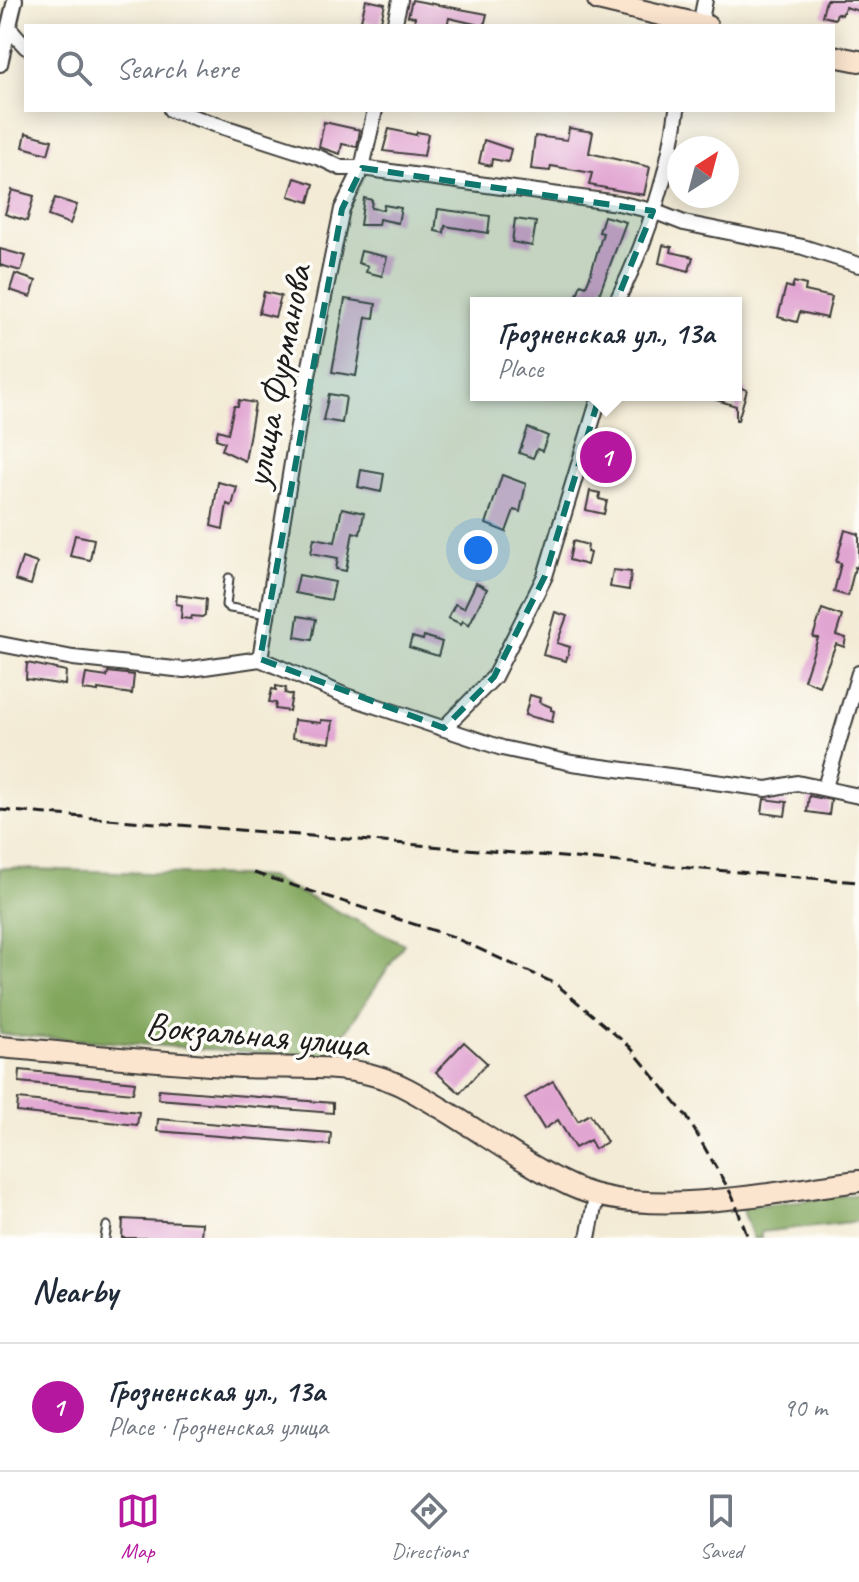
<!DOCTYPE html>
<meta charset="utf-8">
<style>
body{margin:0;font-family:Caveat,sans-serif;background:#f6f6f7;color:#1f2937}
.compass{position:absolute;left:667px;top:136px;width:72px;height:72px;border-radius:50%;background:#fff;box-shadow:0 4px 20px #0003;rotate:36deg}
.you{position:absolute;left:478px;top:550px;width:28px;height:28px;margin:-20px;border:6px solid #fff;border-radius:50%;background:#1a73e8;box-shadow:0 0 0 12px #1a73e833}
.badge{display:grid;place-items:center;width:52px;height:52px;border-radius:50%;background:#b5179e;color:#fff;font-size:26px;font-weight:700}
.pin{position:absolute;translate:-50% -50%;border:4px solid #fff;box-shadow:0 2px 8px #0006}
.popup{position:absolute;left:470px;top:297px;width:272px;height:104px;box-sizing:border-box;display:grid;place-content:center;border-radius:0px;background:#fff;filter:drop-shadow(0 2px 6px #0005);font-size:26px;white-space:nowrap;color:#747a83}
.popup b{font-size:30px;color:#1f2937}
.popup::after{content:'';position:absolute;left:50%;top:100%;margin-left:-16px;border:16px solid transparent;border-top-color:#fff}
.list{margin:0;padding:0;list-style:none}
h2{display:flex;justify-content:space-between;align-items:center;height:104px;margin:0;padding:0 32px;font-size:34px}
h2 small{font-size:26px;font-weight:400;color:#747a83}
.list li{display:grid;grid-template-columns:52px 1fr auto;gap:24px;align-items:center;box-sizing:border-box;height:128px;padding:0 32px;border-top:2px solid #e0e1e3}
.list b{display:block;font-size:30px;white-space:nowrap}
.list p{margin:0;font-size:26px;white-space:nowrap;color:#747a83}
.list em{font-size:26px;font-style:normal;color:#747a83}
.icon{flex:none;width:44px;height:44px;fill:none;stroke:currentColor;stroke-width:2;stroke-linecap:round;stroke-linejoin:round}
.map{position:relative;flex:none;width:859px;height:1238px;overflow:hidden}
.search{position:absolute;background:#fff;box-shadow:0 4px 20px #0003;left:24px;right:24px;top:24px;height:88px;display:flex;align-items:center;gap:20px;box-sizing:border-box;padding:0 28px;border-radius:0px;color:#747a83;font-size:30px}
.sheet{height:232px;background:#fff}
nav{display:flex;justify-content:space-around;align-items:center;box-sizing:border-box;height:112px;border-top:2px solid #e0e1e3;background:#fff;font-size:22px;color:#747a83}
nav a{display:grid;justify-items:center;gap:4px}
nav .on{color:#b5179e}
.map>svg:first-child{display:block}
.forest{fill:#81a65c;stroke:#4e613c;stroke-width:2}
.building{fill:#e1a5d2}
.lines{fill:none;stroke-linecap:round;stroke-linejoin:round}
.lane-casing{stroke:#3c3b38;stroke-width:11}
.street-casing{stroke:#3c3b38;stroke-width:18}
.secondary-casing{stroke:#3c3b38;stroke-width:24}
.lane{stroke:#fff;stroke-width:7}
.street{stroke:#fff;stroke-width:14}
.secondary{stroke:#fce5cf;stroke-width:20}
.rail{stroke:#1c1c1c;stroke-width:3;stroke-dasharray:12 6;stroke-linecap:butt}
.marked{fill:#0f766e;fill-opacity:0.2;stroke:#0f766e;stroke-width:6;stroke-dasharray:16 10;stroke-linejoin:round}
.labels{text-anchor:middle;stroke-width:7;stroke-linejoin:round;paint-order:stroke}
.street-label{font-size:38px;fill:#1c1c1c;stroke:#fdfcf7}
</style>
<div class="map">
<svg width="859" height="1238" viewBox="0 0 859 1238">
<rect width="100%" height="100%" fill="#fdfcf7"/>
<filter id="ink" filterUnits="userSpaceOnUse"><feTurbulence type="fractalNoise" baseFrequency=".0125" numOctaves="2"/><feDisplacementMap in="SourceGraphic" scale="16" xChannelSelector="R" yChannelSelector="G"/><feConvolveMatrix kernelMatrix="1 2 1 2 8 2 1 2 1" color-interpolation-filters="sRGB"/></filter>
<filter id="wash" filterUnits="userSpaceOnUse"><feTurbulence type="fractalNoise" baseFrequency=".006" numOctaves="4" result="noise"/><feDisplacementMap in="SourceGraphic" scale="32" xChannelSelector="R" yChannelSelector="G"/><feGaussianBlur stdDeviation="1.8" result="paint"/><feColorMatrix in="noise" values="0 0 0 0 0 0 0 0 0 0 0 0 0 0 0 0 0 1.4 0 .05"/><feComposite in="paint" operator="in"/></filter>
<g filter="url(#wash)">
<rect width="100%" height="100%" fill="#f3ebd5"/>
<g class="forest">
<path d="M0,868l268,9 136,67 -76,114 -328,-24z"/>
<path d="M859,1194v27l-98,11v6h-8l-11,-31z"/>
</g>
<g id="blocks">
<g class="building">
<path d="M366,0l19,4 -5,21 -19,-5z"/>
<path d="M412,0l75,14 -3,12 -35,-8 -2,8 -33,-2 1,-7 -7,-1z"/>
<path d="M826,0h33v11l-14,-4 -3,8 -5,-2 -2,6 -13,-3z"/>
<path d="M324,122l36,8 -3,17 -15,-3 -2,10 -21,-7z"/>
<path d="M569,128l24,4 -4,21 61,14 -6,28 -55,-10 3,-12 -41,-7 -1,5 -19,-2 4,-33 32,4z"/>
<path d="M389,129l27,6 1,-3 11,2 -4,22 -41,-5z"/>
<path d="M26,133l26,7 -4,14 -25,-7z"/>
<path d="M484,140l27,9 -3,13 -16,-3 -1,7 -12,-3z"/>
<path d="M295,178l19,6 -5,18 -20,-6z"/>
<path d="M12,190l22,6 -7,25 -22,-7z"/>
<path d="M55,198l22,7 -7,19 -22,-8z"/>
<path d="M364,198l8,2 -1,8 12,2 1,-5 17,3 -3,15 -19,-4 -1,6h-18z"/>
<path d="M438,209l52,7 -2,17 -43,-7 -1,7 -9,-2z"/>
<path d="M604,216l22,6 -30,81h-13l1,-3 -8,-2 5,-14 5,2 3,-7 14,-46 -4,-1z"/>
<path d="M515,219l21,3 -4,24 -20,-4z"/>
<path d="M663,245l9,2 -1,5 22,5 -4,14 -30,-8z"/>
<path d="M0,249l26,7 -5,15 -21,-6z"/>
<path d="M361,251l26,6 -5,19 -16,-4 2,-6 -10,-3z"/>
<path d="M15,274l21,7 -5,16 -21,-7z"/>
<path d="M794,282l12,3 -1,6 27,6 -5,21 -27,-6 -3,10 -19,-5 8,-31 6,2z"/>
<path d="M264,292l17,4 -6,21 -16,-4z"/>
<path d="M345,299l31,5 -2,14 -8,-1 -10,59 -24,-4z"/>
<path d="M736,386l11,4 -9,30h-2v-14l-29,-9v-2h29z"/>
<path d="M329,394l17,3 -4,26 -19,-3z"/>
<path d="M239,400l16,3 -10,58 -23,-11 3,-8 -9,-3 2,-9 10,3 6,-27h4z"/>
<path d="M528,428l20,8 -6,15 -5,-2 -4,9 -14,-5z"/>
<path d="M361,470l23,4 -3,18 -23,-5z"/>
<path d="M502,475l24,9 -6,28 -6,-2 -8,22 -20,-8z"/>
<path d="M218,482l19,5 -5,19 -5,-2 -4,25 -12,-3z"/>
<path d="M590,491l10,2 -1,6 8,2 -3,13 -18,-4z"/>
<path d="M342,508l22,5 -4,21 -7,-2 -7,39 -10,-2 2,-11 -27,-5 3,-15 21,4z"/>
<path d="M845,530l14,4v27l-2,7 -2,-1 -7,29 -14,-4 7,-29 -5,-1z"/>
<path d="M75,535l19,4 -4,21 -20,-4z"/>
<path d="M573,541l15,4 -1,7 3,1 -3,12 -18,-5z"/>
<path d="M22,558l15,5 -6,22 -16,-5z"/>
<path d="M613,570l18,2 -2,18 -19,-3z"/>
<path d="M299,575l36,7 -4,18 -36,-7z"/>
<path d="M476,583l11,6 -18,36 -6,-4 -2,3 -13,-6 7,-14 9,4z"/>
<path d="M177,595l29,4 -1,16 -3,2 -10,-1 -1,3 -10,-1 1,-13 -6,-1z"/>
<path d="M822,609l20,7 -6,19 10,3 -2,9 -8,-3 -17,42 -15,-6 14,-42 -5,-1z"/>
<path d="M555,612l12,4 -10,27 13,4 -4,14 -23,-6z"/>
<path d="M298,616l18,3 -4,21 -17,-3z"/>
<path d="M424,636l18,6 -4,14 -29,-9 3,-10 11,3z"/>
<path d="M27,663l39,8 -1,14 -39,-6z"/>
<path d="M108,672l26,3 -2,19 -34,-5v3l-15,-2 3,-16 21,3z"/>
<path d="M276,686l10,2 -1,5 7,2 -3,16 -14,-2 1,-6 -7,-1 3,-13 4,1z"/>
<path d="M530,695l10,3 -1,4 12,5v3l3,1 -2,11 -27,-7z"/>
<path d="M294,720l27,3v-3l12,1 -3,22 -38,-5z"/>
<path d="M809,796l22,4 -2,15 -22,-3z"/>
<path d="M764,799l23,3 -2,14 -23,-3z"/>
<path d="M464,1042l23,21 -27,30 -24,-21z"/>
<path d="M20,1070l115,12 -2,11 -114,-11z"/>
<path d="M553,1081l25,40 12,-7 17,28 -12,7 -5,-9 -15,8 -17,-28 -14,9 -19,-31z"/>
<path d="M159,1089l174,14v10l-175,-14z"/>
<path d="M18,1099l121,13 -2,13 -120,-13z"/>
<path d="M158,1119l173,14 -1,12 -173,-14z"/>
<path d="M123,1219l79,4 -1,15h-79z"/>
</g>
</g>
</g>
<g filter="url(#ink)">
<use href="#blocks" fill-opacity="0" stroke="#3c3b38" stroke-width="2"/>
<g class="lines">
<g class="lane-casing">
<g id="lane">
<path d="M229,578l-3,27 4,3 38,6"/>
<path d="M105,1238l2,-12"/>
</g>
</g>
<g class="street-casing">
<g id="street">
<path d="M700,25l5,-25"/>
<path d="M394,26l6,-26"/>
<path d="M9,28l17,19"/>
<path d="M0,64l15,-64"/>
<path d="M171,110l149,48 21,10h21l256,35 35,8 31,12 119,24 56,18"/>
<path d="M616,303c30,-60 52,-126 61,-193"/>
<path d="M0,644l73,14 111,12 76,-11 86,37 156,52 70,15 195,26 30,-6 62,13"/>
<path d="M260,659l39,-239 43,-211 20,-41 13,-58"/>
<path d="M444,728l50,-51 51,-101 55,-181"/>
<path d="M825,787l34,-114"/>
<path d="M588,1238l8,-41"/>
</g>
</g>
<g class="secondary-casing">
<g id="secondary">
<path d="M598,0l109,26"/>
<path d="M833,56l26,5"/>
<path d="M0,1047c81,7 162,16 242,20 44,2 92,-3 134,9 25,7 48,22 70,35 41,25 82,55 125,75 74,35 207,5 288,-5"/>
</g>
</g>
<use href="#lane" class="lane"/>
<use href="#street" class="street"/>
<use href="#secondary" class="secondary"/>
<g class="rail">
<path d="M0,810l859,72"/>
<path d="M254,873l197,63 105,48 74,63 57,70 46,80 15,41"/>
</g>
</g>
</g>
<path class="marked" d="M362,168l291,43 -39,96 -6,61 -63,208 -51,101 -50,51 -184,-69 82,-450z"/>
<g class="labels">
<g class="street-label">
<text transform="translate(277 376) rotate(-79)" y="13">улица Фурманова</text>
<text transform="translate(257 1034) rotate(5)" y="13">Вокзальная улица</text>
</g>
</g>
</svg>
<svg class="compass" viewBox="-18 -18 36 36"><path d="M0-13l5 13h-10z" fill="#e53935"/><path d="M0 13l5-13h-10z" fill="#747a83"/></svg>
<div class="you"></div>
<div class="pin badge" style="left:606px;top:457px">1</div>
<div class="popup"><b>Грозненская ул., 13а</b>Place</div>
<div class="search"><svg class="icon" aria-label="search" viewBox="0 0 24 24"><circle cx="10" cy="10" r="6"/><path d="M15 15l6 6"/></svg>Search here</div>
</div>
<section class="sheet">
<h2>Nearby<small></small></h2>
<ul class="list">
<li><span class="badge">1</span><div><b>Грозненская ул., 13а</b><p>Place · Грозненская улица</p></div><em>90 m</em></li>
</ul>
</section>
<nav>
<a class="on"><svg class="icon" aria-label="map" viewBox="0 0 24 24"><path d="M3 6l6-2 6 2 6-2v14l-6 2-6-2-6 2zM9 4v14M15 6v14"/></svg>Map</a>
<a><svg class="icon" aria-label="directions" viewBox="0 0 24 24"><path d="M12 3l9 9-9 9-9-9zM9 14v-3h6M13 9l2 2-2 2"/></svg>Directions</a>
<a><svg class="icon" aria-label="saved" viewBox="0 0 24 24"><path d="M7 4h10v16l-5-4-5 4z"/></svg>Saved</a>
</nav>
